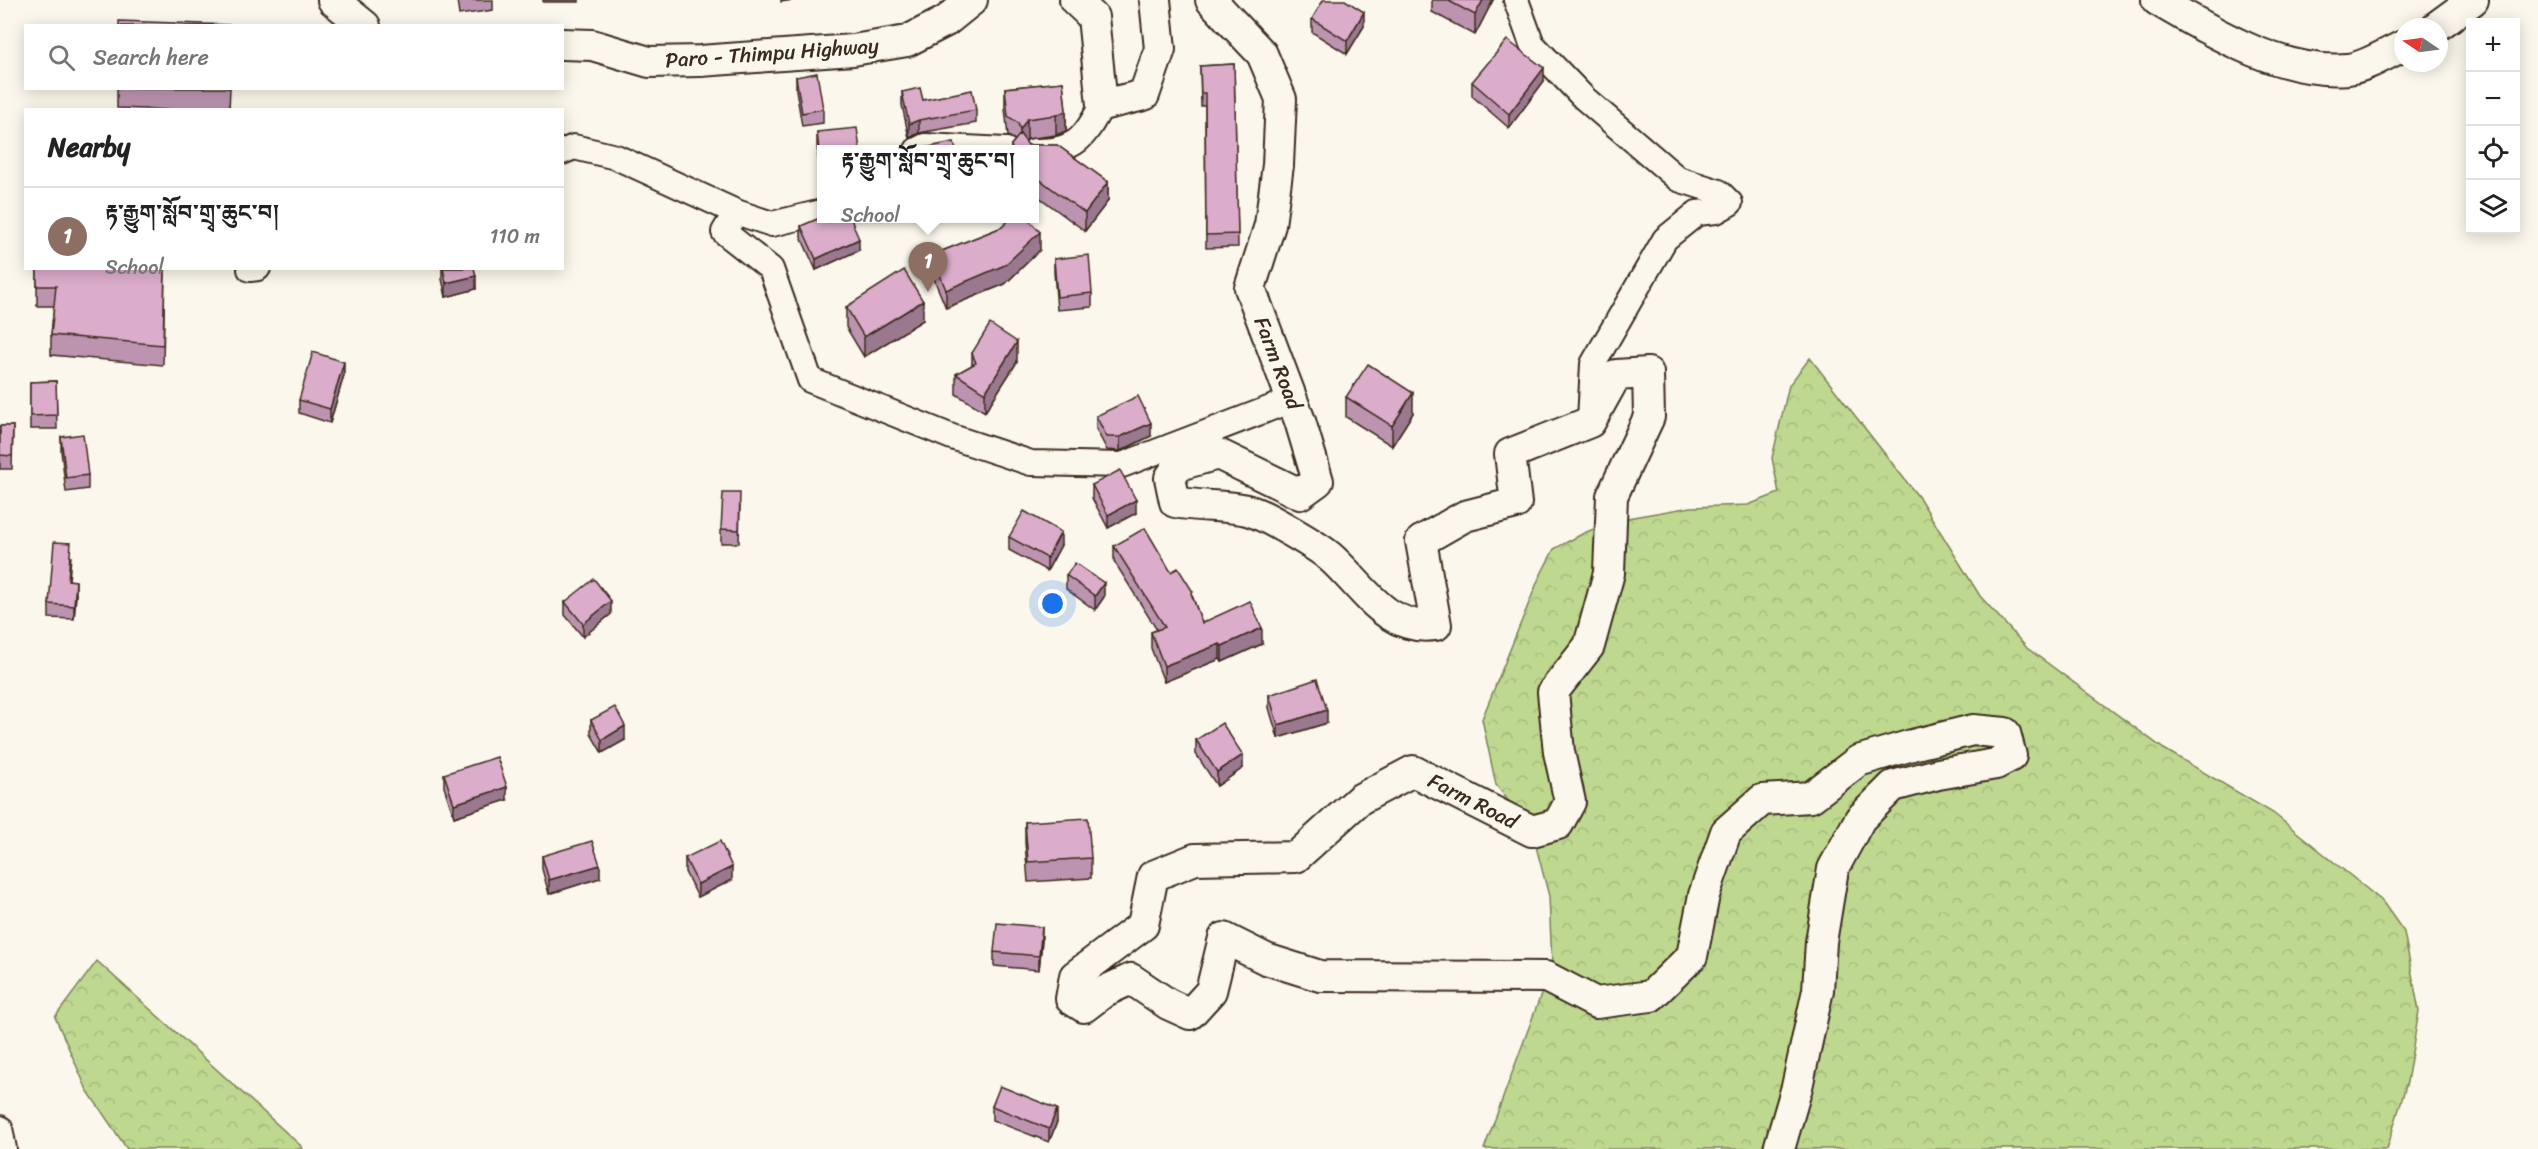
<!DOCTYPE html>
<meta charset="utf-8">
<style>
body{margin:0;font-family:Sriracha,"Noto Serif Tibetan",sans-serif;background:#f6f6f6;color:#222}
.controls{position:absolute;right:18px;top:18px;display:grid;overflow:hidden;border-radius:0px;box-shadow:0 3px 15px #0003}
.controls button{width:54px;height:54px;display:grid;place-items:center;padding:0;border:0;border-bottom:2px solid #e0e0e0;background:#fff;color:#222;font:30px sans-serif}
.compass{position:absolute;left:2394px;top:18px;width:54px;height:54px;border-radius:50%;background:#fff;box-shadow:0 3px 15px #0003;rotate:283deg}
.you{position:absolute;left:1053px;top:604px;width:21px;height:21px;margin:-15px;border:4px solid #fff;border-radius:50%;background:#1a73e8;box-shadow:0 0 0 9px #1a73e833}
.badge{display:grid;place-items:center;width:39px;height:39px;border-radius:50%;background:#3b2a1e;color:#fff;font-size:20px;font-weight:700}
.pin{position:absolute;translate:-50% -50px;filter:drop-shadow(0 2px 3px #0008)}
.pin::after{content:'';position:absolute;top:32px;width:21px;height:18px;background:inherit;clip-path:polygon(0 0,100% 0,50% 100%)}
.popup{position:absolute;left:817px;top:145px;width:222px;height:78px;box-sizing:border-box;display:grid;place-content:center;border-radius:0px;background:#fff;filter:drop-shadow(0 2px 4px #0005);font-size:20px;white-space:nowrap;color:#767676}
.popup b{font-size:22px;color:#222}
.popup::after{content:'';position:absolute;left:50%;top:100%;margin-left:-12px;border:12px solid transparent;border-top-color:#fff}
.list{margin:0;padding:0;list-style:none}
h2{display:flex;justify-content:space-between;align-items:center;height:78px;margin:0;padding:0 24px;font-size:26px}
h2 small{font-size:20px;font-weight:400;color:#767676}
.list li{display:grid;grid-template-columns:39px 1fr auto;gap:18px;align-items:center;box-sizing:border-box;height:84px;padding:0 24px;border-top:2px solid #e0e0e0}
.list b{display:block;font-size:22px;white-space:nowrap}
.list p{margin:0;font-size:20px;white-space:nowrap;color:#767676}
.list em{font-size:20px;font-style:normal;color:#767676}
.icon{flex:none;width:33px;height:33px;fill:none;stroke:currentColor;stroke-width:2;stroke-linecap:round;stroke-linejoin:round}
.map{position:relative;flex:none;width:2538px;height:1149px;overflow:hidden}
.search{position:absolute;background:#fff;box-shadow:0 3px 15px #0003;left:24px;top:24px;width:540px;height:66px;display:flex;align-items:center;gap:15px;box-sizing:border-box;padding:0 21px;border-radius:0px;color:#767676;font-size:22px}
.panel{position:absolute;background:#fff;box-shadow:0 3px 15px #0003;left:24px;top:108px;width:540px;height:162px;border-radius:0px}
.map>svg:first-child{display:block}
.forest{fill:url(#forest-crowns);stroke:#7c8156;stroke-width:1.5}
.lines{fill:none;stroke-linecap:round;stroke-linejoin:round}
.minor-casing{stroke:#3b2a1e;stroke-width:28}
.tertiary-casing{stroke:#3b2a1e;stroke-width:34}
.minor{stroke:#fbf7ec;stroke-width:24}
.tertiary{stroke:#fbf7ec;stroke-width:30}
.wall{fill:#bd94af;stroke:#3b2a1e;stroke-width:1.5}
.shaded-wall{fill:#9a788e;stroke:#3b2a1e;stroke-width:1.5}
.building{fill:#dcaccb;stroke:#3b2a1e;stroke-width:1.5}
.labels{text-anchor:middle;stroke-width:6;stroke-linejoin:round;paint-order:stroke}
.street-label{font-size:21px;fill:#3b2a1e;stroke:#fbf7ec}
</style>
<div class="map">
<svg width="2538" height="1149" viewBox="0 0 2538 1149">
<defs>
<pattern id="forest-crowns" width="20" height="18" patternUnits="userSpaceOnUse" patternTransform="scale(1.5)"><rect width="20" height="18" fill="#bed88f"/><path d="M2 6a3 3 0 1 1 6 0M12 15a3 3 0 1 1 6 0" fill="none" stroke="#a4ba7b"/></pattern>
</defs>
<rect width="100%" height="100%" fill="#fbf7ec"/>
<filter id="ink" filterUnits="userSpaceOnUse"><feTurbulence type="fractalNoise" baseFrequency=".0167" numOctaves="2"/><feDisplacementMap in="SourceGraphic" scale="12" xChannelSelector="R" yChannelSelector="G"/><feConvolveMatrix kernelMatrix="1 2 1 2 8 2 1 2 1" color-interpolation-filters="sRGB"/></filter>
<g filter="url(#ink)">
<g class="forest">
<path d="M1810,358l110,141 60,97 47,52 137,101 109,64 109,88 22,31 15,79 -12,71 -20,67h-903l68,-184 -3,-69 -17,-65 -36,-46 -14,-66 57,-141 15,-29 30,-16 32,-13 75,-13 57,-2 31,-12 -7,-35 17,-73z"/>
<path d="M97,961l203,184 3,4h-176l-40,-59 -32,-73z"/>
</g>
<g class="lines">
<g class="minor-casing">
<g id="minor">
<path d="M1516,0l16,44 52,54 94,81 41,13 11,11 -14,8 -19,2 -32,26 -72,125 -3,56"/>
<path d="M917,150l8,-4 81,4"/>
<path d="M1034,151c42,1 50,-13 68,-46"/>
<path d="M562,152l12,-5 42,10 120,55 36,12 50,-12"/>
<path d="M736,212l-12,20 47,37 39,111 142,57 79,26 91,2 170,-65"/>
<path d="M250,269l8,-1"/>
<path d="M0,1128l4,21"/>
</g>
</g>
<g class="tertiary-casing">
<g id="tertiary">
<path d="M333,0l32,26"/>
<path d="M1075,0l18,17 9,88 42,-10 16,-46 -5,-49"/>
<path d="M1211,0l51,54 19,45 -3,66 -8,60 -20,63 50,133 18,60 -18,13 -82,-40 -39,11 -9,13 5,24c23,5 61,3 78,10 13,4 66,35 76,44 33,28 56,76 107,69l-15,-84 44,-25 51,-13 -6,-49 80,-32 26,-47 32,-2 1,44 -37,79 -3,77 -20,73 -36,46 6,60 11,50 -12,22 -26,7 -119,-60 -53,28 -64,58 -101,2 -42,17 -10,49 -68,51 -4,23 13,8 21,-16 26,-12 37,25 22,10 21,-23 13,-53 42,21 54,17 226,1 50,26 55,-7 41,-40 12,-61 22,-63 36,-32 49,-3 47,-36 54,-16 61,-15 32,3 6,23 -15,8 -58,10 -45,12 -33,33 -27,50 -12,73 -3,48 -21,97 -18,62"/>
<path d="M2157,0c55,32 125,75 191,69 18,-2 39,-16 55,-23"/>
<path d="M2436,27l37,-27"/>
<path d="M562,44l30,1 57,17 51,-1 153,-11 54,-9 39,-20 26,-21"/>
</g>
</g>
<use href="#minor" class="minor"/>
<use href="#tertiary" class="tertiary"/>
</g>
<g class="wall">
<path d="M457,0h36v10l-34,5z"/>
<rect x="543" y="0" width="36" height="2"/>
<path d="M781,0h13l-13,2z"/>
<path d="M1432,0h61l-18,35 -43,-23z"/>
<path d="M1312,19l52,7 -17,28 -35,-22z"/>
<path d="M1234,64l4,183 -32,1 -1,-142h-4l-1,-40z"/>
<path d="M796,77l27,32v14l-21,3 -6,-36z"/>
<path d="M1544,81l-35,47 -37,-32v-14z"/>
<path d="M1063,82l3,29v20l-10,4 -29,4 -2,3 3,3h29l51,37v19l-23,30 -50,-37v-44h-24v-5l4,-5 -7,-4 -3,-28v-20z"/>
<path d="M117,88h113l-1,22h-58l-54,-2z"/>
<path d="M902,92l21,8 53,10v13l-57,10 -10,5 -7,-33z"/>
<path d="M817,132l5,18v22h-2l-3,-26z"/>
<path d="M801,226l58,24 -43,20 -15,-33z"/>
<path d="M1002,227l38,23 -35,34 -59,24 -14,-34v-19z"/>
<path d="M1054,259l38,34v14l-35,3 -3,-38z"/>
<path d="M37,268h128l-2,97 -112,-10v-20l3,-29h-17z"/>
<path d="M442,268h32l2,21 -30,8 -4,-18z"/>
<path d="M846,307l77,13 -59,37 -18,-30z"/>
<path d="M972,353l45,9 -32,50 -29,-18v-20l16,-9z"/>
<path d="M344,375l-14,48 -31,-10v-13z"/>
<path d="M56,381l1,48h-27v-47z"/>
<path d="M1346,397l67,16 -21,33 -46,-29z"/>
<path d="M1096,416l55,20 -31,15 -13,-1 -11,-21z"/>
<path d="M0,426h13l-1,43h-12z"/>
<path d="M61,437l27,38v14l-22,3 -5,-41z"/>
<path d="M1092,485l44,28 -28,15 -16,-30z"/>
<path d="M740,507l-1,36h-18v-14z"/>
<path d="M1009,537l52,8 -14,26 -38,-21z"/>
<path d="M1114,546l57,26 22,26 9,25 60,21 -40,18 -2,-3 -56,23 -13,-34v-16l6,-2 -43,-69z"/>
<path d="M71,556l-2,25 7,13 -2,25 -25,-1v-14z"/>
<path d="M1066,575l38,22 -9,13 -29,-21z"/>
<path d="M565,602l46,12 -28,23 -18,-22z"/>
<path d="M1269,695l58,28 -49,15 -9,-30z"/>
<path d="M591,720l34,20 -23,13 -11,-19z"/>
<path d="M1196,740l47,28 -26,18 -21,-32z"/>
<path d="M444,774l63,26 -53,17 -10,-30z"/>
<path d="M1025,822l66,36v20l-63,4 -3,-40z"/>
<path d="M542,856l58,22 -51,16 -7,-25z"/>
<path d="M685,858l47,22 -34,17 -13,-25z"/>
<path d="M1042,940l-3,30 -45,-4v-14z"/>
<path d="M992,1106l65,16 -8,20 -57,-22z"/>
</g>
<g class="shaded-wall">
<path d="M1483,0h10l-18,35v-20z"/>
<path d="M1364,12v14l-17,28v-13z"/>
<path d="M1544,68v13l-35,47v-14z"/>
<path d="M1066,111v20l-10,4v-20z"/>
<path d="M1027,119v20l-7,11v-20z"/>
<path d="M919,120v13l-10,5v-14z"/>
<path d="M1108,182v19l-23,30v-18z"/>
<path d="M1040,232v18l-35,34 -59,24v-18z"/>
<path d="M859,239v11l-43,20v-11z"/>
<path d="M476,276v13l-30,8v-14z"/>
<path d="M923,301v19l-59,37v-20z"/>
<path d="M1017,342v20l-32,50v-19z"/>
<path d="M344,362v13l-14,48v-14z"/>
<path d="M1413,393v20l-21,33v-20z"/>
<path d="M1151,423v13l-31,15v-14z"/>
<path d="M1136,500v13l-28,15v-13z"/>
<path d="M1061,532v13l-14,26v-13z"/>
<path d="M76,581v13l-2,25v-13z"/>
<path d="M1104,583v14l-9,13v-14z"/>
<path d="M611,601v13l-28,23v-13z"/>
<path d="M1262,628v16l-40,18v-16z"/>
<path d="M1220,644v15l-56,23v-16z"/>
<path d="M1327,710v13l-49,15v-13z"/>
<path d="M625,726v14l-23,13v-13z"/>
<path d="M1243,755v13l-26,18v-14z"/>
<path d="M507,787v13l-53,17v-13z"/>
<path d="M600,865v13l-51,16v-14z"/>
<path d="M732,867v13l-34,17v-13z"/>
<path d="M1042,927v13l-3,30v-14z"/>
<path d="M1057,1109v13l-8,20v-13z"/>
</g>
<g class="building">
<path d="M1323,0h22l19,12 -17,29 -35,-22z"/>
<path d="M1447,0h36l-8,15z"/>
<path d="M119,21l112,4v1h-112z"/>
<path d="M1507,40l37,28 -35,46 -37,-32z"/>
<path d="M1234,64l4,170 -32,1 -1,-142h-4l-1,-27z"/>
<path d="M817,73l6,36 -21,4 -6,-36z"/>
<path d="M1063,82l3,29 -10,4 -29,4 -7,11 -2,-7 -10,-7 -3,-28z"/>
<path d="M920,88l3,12 49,-10 4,20 -57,10 -10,4 -7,-32z"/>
<path d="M857,128l3,22h-38v9h-2l-3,-27z"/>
<path d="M1020,134l8,11h29l51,37 -23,31 -50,-37v-26h-23l-1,-5z"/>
<path d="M954,142l2,8h-42z"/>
<path d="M822,217v2h4l2,3 8,-3h15l8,20 -43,20 -15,-33z"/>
<path d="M1010,219h18l12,13 -35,33 -59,25 -14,-35 70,-28z"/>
<path d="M1089,255l3,38 -35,4 -3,-38z"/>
<path d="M37,268h128l-2,77 -112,-10 5,-49h-19z"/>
<path d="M443,268h31l2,8 -30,7z"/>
<path d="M904,270l19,31 -59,36 -18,-30z"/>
<path d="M990,324l27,18 -32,51 -29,-19 20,-11 -4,-10z"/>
<path d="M313,352l31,10 -14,47 -31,-9z"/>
<path d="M1368,364l45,29 -21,33 -46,-29z"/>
<path d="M56,381l1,34 -27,1v-34z"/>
<path d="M1138,396l13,27 -31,14h-13l-11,-21z"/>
<path d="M0,426h13l-1,30 -12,-1z"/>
<path d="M83,434l5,41 -22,3 -5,-41z"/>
<path d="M1120,470l16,30 -28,15 -16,-30z"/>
<path d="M723,493h17l-1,37 -18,-1z"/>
<path d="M1024,511l37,21 -14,26 -38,-21z"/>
<path d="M1145,528l26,44 7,-4 15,24 -2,1 11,30 48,-22 12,27 -40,18 -2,-2 -56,22 -13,-34 14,-5 -51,-81z"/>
<path d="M54,542l17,1 -3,37 8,1 -2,25 -25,-2z"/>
<path d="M1075,563l29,20 -9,13 -29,-21z"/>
<path d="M594,579l17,22 -28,23 -18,-22z"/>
<path d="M1317,679l10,31 -49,15 -9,-30z"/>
<path d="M615,707l10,19 -23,14 -11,-20z"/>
<path d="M1222,723l21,32 -26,17 -21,-32z"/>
<path d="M497,757l10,30 -53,17 -10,-30z"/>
<path d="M1088,818l3,40 -63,4 -3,-40z"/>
<path d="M592,841l8,24 -51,15 -7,-24z"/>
<path d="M720,841l12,26 -34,17 -13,-26z"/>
<path d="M997,923l45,4 -3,29 -45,-4z"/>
<path d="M1000,1086l57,23 -8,20 -57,-23z"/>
</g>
</g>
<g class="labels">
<g class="street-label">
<text transform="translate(772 53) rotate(-4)" y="7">Paro - Thimpu Highway</text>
<text transform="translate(1278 363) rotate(69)" y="7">Farm Road</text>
<text transform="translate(1473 801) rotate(27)" y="7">Farm Road</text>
</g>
</g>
</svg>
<div class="controls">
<button>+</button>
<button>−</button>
<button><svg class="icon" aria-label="locate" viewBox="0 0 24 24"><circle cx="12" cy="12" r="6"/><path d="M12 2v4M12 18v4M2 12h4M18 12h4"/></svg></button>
<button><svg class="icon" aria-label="layers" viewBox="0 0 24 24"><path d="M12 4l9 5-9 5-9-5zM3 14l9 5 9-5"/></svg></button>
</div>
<svg class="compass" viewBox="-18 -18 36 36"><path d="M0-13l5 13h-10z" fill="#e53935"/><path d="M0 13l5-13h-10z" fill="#767676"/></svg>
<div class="you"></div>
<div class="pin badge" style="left:928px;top:292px;background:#8d6e63">1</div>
<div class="popup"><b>རྟ་རྒྱུག་སློབ་གྲྭ་ཆུང་བ།</b>School</div>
<div class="search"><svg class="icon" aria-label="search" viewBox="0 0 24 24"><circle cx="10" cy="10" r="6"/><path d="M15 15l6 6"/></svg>Search here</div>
<section class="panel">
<h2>Nearby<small></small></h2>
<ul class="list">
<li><span class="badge" style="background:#8d6e63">1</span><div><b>རྟ་རྒྱུག་སློབ་གྲྭ་ཆུང་བ།</b><p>School</p></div><em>110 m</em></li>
</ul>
</section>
</div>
